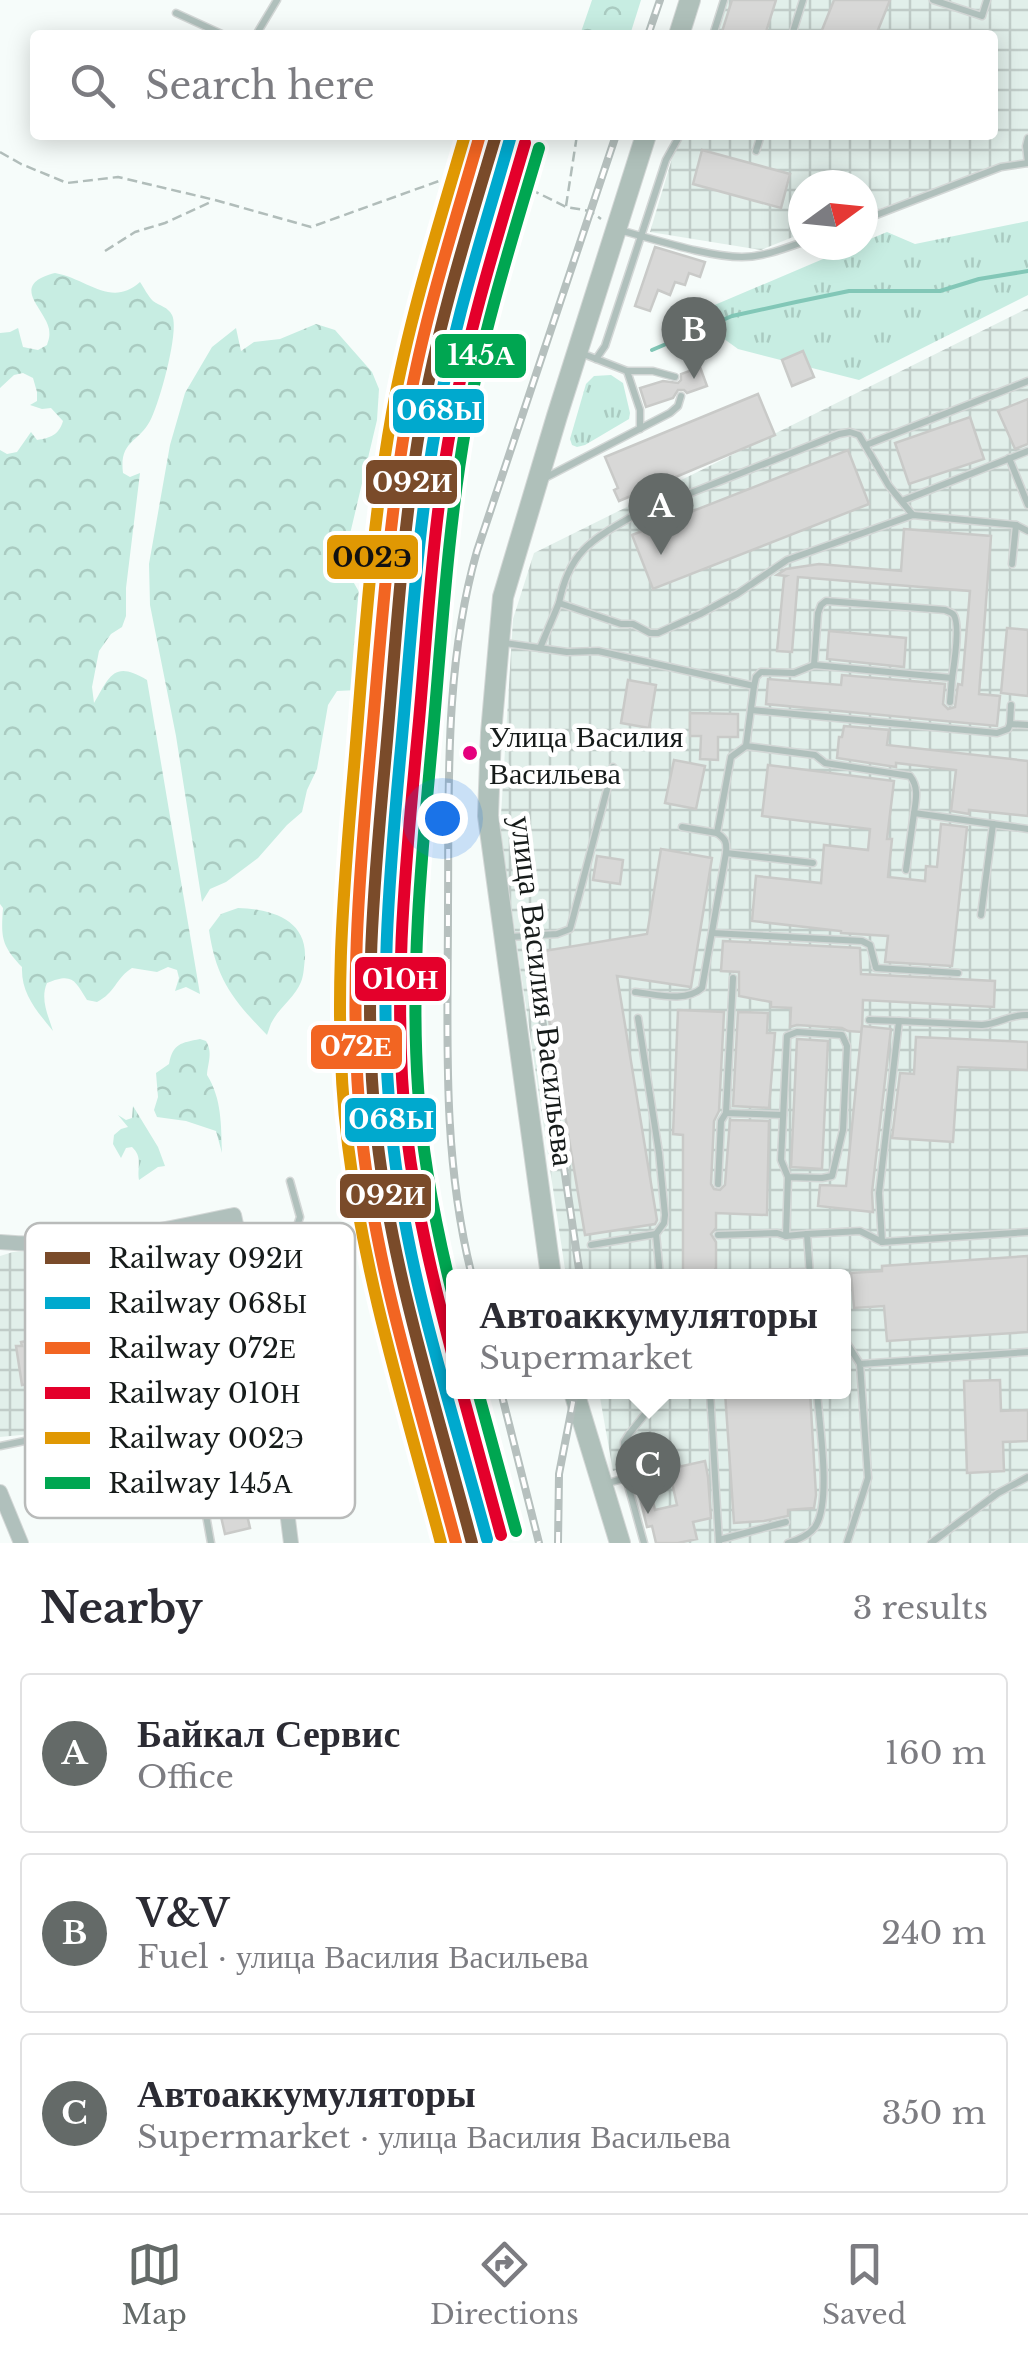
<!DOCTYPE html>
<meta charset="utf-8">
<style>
body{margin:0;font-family:"Libre Baskerville",serif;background:#f7f7f7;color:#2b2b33}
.compass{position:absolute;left:788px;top:170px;width:90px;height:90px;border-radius:50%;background:#fff;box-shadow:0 5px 25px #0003;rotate:75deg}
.you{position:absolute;left:442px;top:818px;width:35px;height:35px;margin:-25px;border:8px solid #fff;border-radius:50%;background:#1a73e8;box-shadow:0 0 0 15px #1a73e833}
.badge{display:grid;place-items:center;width:65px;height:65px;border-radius:50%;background:#646a68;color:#fff;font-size:32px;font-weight:700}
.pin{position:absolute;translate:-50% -82px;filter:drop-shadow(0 2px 5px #0008)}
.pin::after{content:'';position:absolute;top:52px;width:35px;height:30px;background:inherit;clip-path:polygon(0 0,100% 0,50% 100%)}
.popup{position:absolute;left:446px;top:1269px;width:405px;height:130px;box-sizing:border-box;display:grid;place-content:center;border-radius:10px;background:#fff;filter:drop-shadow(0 2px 8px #0005);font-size:32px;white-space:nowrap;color:#7c7c81}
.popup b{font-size:38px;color:#2b2b33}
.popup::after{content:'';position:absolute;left:50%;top:100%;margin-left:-20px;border:20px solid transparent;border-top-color:#fff}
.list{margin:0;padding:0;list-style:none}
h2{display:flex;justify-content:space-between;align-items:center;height:130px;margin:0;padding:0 40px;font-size:42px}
h2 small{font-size:32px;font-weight:400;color:#7c7c81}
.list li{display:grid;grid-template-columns:65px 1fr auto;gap:30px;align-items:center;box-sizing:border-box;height:160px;margin:0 20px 20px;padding:0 20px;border:2px solid #e1e1e2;border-radius:10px}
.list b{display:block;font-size:38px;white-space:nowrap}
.list p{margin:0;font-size:32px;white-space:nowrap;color:#7c7c81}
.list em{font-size:32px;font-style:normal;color:#7c7c81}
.icon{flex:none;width:55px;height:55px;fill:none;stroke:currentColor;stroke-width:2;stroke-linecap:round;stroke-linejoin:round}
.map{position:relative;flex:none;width:1028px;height:1543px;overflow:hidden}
.search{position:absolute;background:#fff;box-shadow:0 5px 25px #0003;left:30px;right:30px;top:30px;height:110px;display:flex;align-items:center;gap:25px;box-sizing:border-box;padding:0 35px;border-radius:10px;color:#7c7c81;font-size:38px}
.sheet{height:670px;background:#fff}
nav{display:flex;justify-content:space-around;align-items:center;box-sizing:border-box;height:140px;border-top:2px solid #e1e1e2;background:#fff;font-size:28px;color:#7c7c81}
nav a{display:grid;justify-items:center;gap:5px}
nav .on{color:#646a68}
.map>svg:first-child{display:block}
.built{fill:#e1efea}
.industrial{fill:url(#industrial-grid)}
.grass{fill:url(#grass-tufts)}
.forest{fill:url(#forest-crowns)}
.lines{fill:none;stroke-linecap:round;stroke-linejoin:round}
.stream{stroke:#82c7b7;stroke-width:4}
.building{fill:#d8d8d7;stroke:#c9cac8;stroke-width:2.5}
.service-casing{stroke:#d3d7d6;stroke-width:9}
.minor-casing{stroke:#d3d7d6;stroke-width:16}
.secondary-casing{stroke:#d3d7d6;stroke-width:22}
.path{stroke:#b1bdba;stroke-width:2.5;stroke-dasharray:10 5;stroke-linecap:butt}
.service{stroke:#b0c0bc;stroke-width:6}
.minor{stroke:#b0c0bc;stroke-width:14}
.secondary{stroke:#afc0ba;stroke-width:20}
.rail-casing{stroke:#b6c0be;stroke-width:8}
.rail{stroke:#fff;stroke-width:4;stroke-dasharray:11;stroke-linecap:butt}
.rail-1-casing{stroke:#fff;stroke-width:20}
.rail-2-casing{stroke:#fff;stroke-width:20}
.rail-3-casing{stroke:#fff;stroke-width:20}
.rail-4-casing{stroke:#fff;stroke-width:20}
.rail-5-casing{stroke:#fff;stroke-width:20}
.rail-6-casing{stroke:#fff;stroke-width:20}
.rail-1{stroke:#7a4b2a;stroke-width:12}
.rail-2{stroke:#00a9ce;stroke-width:12}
.rail-3{stroke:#f26522;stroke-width:12}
.rail-4{stroke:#e4002b;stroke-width:12}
.rail-5{stroke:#e09803;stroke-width:12}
.rail-6{stroke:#00a651;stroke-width:12}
.bus-dot{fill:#e5007d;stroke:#fff;stroke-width:4}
.labels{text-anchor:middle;stroke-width:9;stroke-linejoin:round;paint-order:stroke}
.bus-label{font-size:30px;fill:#161b1a;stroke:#fff;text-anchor:start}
.street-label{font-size:32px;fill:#161b1a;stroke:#fff}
.key{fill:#fff;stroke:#b9bbba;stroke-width:2.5}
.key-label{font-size:28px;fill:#161b1a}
.line-badge{stroke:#fff;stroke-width:4}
.badge-label{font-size:28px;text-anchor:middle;font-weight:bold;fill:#fff}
.pale-badge-label{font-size:28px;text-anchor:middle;font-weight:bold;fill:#111}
</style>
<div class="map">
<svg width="1028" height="1543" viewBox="0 0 1028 1543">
<defs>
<pattern id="industrial-grid" width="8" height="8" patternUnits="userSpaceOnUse" patternTransform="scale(2.5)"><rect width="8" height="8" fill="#e1efea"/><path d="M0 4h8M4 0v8" fill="none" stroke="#c0ccc8"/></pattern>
<pattern id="grass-tufts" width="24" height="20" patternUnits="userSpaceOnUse" patternTransform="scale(2.5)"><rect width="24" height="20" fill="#c7ede2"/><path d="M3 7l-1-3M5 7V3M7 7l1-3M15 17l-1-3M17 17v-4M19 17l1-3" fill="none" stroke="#aacbc1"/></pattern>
<pattern id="forest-crowns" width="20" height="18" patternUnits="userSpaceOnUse" patternTransform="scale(2.5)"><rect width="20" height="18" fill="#c7ede2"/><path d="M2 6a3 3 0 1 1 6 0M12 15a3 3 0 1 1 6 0" fill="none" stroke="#aacbc1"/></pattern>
</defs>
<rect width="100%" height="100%" fill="#f6fcfa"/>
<path class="built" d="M207,1231l18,3 3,3 7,19 30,129 -27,12 -21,4 -8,-4 -34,7 -8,-38 -11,-18 -22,-103 57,-11 5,4 9,-1z"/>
<g class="industrial">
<path d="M720,0h308v159l-13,6 -152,49v-29h-60v48l-42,17 -111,-18 29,-97h314v-100h-283z"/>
<path d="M1028,308v1235h-368l-22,-80 -25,8 -14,-79h244v-116h-277l-66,-444 13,-213 21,-66z"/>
<path d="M134,1245l22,103 16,-3 3,15 -7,7 7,37 -4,5 8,42 -140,30 -8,-47 -31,3v-181l13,-4z"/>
</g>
<g class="grass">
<path d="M1028,221v74l-169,85 -121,-31 -47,-34 165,-70h7v-3l24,-10 28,12z"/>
<path d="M611,375l12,8 7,30 -1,6 -44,26 -8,2 -5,-2 -2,-6 16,-55 8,-8z"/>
<path d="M133,1106l25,41 7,19 -7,1 -19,13c-2,-13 4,-23 -7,-33l-6,1 -5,10 -8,-14 1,-9 7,-6 7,-2 -10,-12 8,5 6,-2z"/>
</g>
<g class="forest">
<path d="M592,0h49l-11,35h-50z"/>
<path d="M55,273c33,6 56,35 85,9 4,6 8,14 13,19 7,5 15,6 19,14 8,15 -13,90 -22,106 -12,22 -31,20 -27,52l7,4 10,-4 -14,115v28l-4,11 -11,7 -12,17 -7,36 2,16c15,-25 19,-44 53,-23l53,314 -14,-7 -11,4 4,-13 -2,-8 -9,-3 -11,5 -25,-4c-16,10 -17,25 -35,34l-10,-2c-12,-19 -14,-28 -40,-17 -7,16 1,32 6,48 -16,-20 -32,-37 -31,-64 -21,-22 -21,-30 -19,-59l-3,-4v-454l7,4 10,-2 14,-20 6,8c13,-2 22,-5 26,-19l-12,-13 -9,1 -12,-4 7,-4v-9l-4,-14 -10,-5 -9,2 -14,13v-55l10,-1 8,-4 5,19 15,3 9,-5c2,-7 3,-8 2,-16 -4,-21 -41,-44 6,-56z"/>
<path d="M316,324l19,6 37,42 7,17 -2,31 -31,131 1,20 19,33 -8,86 -21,1 -9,14 -11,64 -10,21 -5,22 -15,13 -29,33 -32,24 -16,7 -8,13 -26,-166 -26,-131 -1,-41 21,-119 15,-52 27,-46 24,-19 5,23 13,-9 26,-3z"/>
<path d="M238,908c32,1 69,11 67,50 -1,7 -1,17 -4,24 -6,15 -20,24 -28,38 -3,4 -4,10 -6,15 -34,-35 -51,-56 -58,-105l12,-16z"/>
<path d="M200,1039l6,2c7,12 2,21 1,34 15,24 14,50 15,78l-6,-22 -30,-10 -29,-4 -3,-7 4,-13 -2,-24 13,-9c4,-21 12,-21 31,-25z"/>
</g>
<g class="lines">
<path class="stream" d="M652,350l80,-34 64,-14 53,-11h91l39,-12 49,-8"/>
</g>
<g class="building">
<path d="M732,0h44l-11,35h-44z"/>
<path d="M834,0h56l-14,35h-56z"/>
<path d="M702,150l88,24 -9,34 -88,-24z"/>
<path d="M655,247l50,15 -5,15 -11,-4 -4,12 -10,-3 -5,13 -12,-5 -8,21 -15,-5z"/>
<path d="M803,351l11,26 -22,9 -10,-26z"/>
<path d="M700,367l7,19 -20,7 -3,-3h-6l-5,8 -27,9 -6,-19 23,-7 15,2 3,-3v-6z"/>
<path d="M758,394l17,41 -156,66 -5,-11 4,-2 -13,-31z"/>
<path d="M1028,399v45l-13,5 -17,-38z"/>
<path d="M970,417l14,42 -75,25 -14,-41z"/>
<path d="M848,450l21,54 -216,85 -21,-54z"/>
<path d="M904,529l87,7 -12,158 21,2 -3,30 -231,-22 2,-25 73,6 1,-10 103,9 -2,20 5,5 7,-2 3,-23 4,1 8,-94 -172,-14 -6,75 -15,-1 7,-74 2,-1 -9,-1 9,-6 33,-5 82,7z"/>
<path d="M1007,628l21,2v66l-27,-3z"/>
<path d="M829,631l77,7 -2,29 -77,-8z"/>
<path d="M628,680l28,5 -7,43 -28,-5z"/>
<path d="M690,713l48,1v23h-20v23l-18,-1 1,-23h-11z"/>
<path d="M844,726l45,4 -2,15 141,16v55l-59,-6v4l-18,-3 5,-41 -60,-7v4l-59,-9 2,-21h3z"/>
<path d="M674,760l31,6 -9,43 -31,-6z"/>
<path d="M768,765l126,16 -7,58h5l-4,38 37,4 1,-15 11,1 4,-43 26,3 -15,139 -67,-4 3,-26 -47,-3v-2l-89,-10 4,-45 65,7 3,-38 44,5 2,-21 -108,-13z"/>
<path d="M661,849l51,9 -21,129 -74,-11 40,244 -2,4 -70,11 -42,-252 -6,1 -5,-31 115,-19z"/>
<path d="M597,856l26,4 -3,24 -27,-4z"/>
<path d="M723,941l137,7 1,26 134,7 -1,26 -131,-7 -1,32 -14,-1 -6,-3 -45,-3 -7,2 1,-19 -20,-1v-5l-32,-6v-24l-18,-1z"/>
<path d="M678,1010l46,2 -5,99 -5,10 -3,63 3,5 6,1 5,-5 5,-65 39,1 -2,94 -51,-2v15l-5,6 5,8v26l-3,4v4h-30v-141l-10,-1z"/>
<path d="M738,1012l30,1 -1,20h8l-6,75 -36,-2z"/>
<path d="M862,1026l29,3 -19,163 1,20 -55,-6 2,-21 26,1z"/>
<path d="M916,1037l112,5v28l-70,-3 -5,75 -61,-4 8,-65 14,1z"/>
<path d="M797,1039l31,2 -6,128 -31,-2z"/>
<path d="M325,1228l14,56 -21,5 -15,-55z"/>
<path d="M186,1255l28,134 -28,6 -9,-41 -12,3 -2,-10 12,-3 -18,-83z"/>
<path d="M1028,1256v76l-141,9 -3,-35 -30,2 -3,-35 31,-2v-5z"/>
<path d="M134,1295l3,25 9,-1 3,16 -25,5 -8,-42z"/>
<path d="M80,1336l3,15 -36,5 4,24 -29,5 -6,-39h6l-1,-4 24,-4 1,3z"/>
<path d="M1000,1380l1,31 27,-1v31l-25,1 1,29 -37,2 -3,-92z"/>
<path d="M725,1392h85l6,103 -2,13 -26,2v6l-24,5 -30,2z"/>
<path d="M160,1431l2,14 -40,7 2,11 -20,2 -5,-23z"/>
<path d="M234,1442l5,25 -35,8 -5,-26z"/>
<path d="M705,1461l3,16 3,41 -18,4 4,17 -19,4h-22l-4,-17 -5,1 -13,-54 12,-3 9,40 22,-5 -8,-36z"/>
<path d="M242,1493l8,35 -25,6 -8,-35z"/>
</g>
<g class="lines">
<g class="service-casing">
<g id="service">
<path d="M933,0l49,16 5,-16"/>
<path d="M176,13l48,22"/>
<path d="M256,35l21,-35"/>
<path d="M713,35l11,-35"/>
<path d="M792,35l11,-35"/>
<path d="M756,151l5,-16"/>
<path d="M1028,163l-2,-17 2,-8"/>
<path d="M863,220l138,-53 27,-4"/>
<path d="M619,230c35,9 89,27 123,27 21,0 41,-8 61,-15"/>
<path d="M581,353l46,18h26l22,6"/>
<path d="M596,359l9,-13 61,-186 14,-25"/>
<path d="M627,371l13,39v19"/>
<path d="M866,445l162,-64"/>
<path d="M1009,458l19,47"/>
<path d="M543,479l127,-66 8,-7 3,-10"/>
<path d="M902,501l126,-50"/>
<path d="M1012,564l4,-39"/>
<path d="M559,603c10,-51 32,-63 74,-87l206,-82 11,-2 9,3 30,51 23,28"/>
<path d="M505,643l62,9 31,-1 156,35 -8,60 -15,11 -14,76c9,6 10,10 9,20l-24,135c-17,15 -46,6 -67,4"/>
<path d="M540,648l19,-45 62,21h12l17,9h8l42,-19 37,-20 50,-34 126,-45 103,10 12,6"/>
<path d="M814,665l4,-52 3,-8 5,-4 119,9c2,1 6,2 8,4 8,8 1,51 -1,64"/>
<path d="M754,686l2,-9 5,-5 33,1 20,-8 138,13 -2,24"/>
<path d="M751,710l246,23 11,-4 2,-5 18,1"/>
<path d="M1010,724l1,-19"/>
<path d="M746,746l69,9 10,8 85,13c9,11 6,24 4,37l114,16"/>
<path d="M682,827l35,6"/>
<path d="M726,853l87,10"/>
<path d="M906,870l8,-57"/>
<path d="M981,915l12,-91"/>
<path d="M712,933l150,8 8,4 6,23 82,5"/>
<path d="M510,937l47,-3 13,-5 43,-162"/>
<path d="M733,978l-7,135 57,2"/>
<path d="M638,1018l21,135 6,62 -1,8 -8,11 4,42"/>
<path d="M869,1020l30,1"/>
<path d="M788,1177l-7,-17 6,-124 10,-4 45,3 5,11 -4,84 -11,46 -10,2 -34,-1 -2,59 21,-2"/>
<path d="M718,1184l3,-63 5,-8"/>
<path d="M718,1235l59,-2 9,3"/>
<path d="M201,1238l27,123 34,32"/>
<path d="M882,1242l-3,-49 20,-172 83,4c16,-1 29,-11 46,-10"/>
<path d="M591,1245l65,-11"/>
<path d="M719,1274l91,-2"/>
<path d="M835,1275v1"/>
<path d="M810,1276l-3,-42 53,-3 22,11 146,-10"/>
<path d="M310,1324l7,44"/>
<path d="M261,1337l49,-13 -15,-92 5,-15 -10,-36"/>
<path d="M843,1337l17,27"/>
<path d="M710,1392l9,151"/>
<path d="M0,1446l136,-28 21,-1 114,-24"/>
<path d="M626,1478l18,65"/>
<path d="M608,1483l18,-5 -2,-36 5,-8 34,-42"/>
<path d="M719,1540l67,-18"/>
<path d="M211,1543l-7,-39 2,-12 28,-13 48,-8"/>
<path d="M788,1543c10,-3 20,-7 27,-16 17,-25 4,-104 2,-135"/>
<path d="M847,1543l21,-65 -8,-114 168,-12"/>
<path d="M931,1543l67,-50 30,-16"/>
</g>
</g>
<g class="minor-casing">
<g id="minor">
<path d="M0,1242c77,8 159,-11 234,-27l38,177 19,151"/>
<path d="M0,1492l21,51"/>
</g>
</g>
<g class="secondary-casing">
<g id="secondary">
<path d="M679,35l11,-35"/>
<path d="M551,1276l-63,-460 3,-83 8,-91 4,-45 54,-181 89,-281"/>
<path d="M574,1392l46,151"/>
</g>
</g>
<g class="path">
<path d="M0,152l21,12 46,19 51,-6 97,23 96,27 153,-55 66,17 36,18 24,4 11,8"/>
<path d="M566,206l11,-71"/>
<path d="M105,251l30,-19 30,-9 48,-22"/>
</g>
<use href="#service" class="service"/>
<use href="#minor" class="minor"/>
<use href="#secondary" class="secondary"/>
<g class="rail-casing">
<g id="rail">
<path d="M648,35l12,-35"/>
<path d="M541,1012l39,264"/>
<path d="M472,1276c-31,-122 -24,-245 -24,-370 1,-118 -4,-240 29,-355l139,-416"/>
<path d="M501,1392l38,151"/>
<path d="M558,1543l1,-69 16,-82"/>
</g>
</g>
<use href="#rail" class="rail"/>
<g class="rail-1-casing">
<path id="rail-1" d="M472,1543c-35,-134 -79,-268 -95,-405 -15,-128 -3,-258 9,-386 10,-110 16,-222 35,-331 17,-97 47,-192 75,-286"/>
</g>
<g class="rail-2-casing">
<path id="rail-2" d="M487,1539c-36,-133 -81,-267 -95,-405 -14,-128 -3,-258 9,-386 10,-108 16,-216 35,-323 16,-97 47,-191 74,-286"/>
</g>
<g class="rail-3-casing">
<path id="rail-3" d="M456,1543c-35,-133 -79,-268 -94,-405 -14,-131 -3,-263 9,-393 10,-109 17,-217 35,-324 16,-97 47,-192 74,-286"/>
</g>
<g class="rail-4-casing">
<g id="rail-4">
<path d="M453,1357c-19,-73 -37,-147 -46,-221 -16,-138 -1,-278 12,-415 9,-100 14,-201 33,-300 17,-94 46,-186 73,-278"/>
<path d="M462,1392l39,143"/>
</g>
</g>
<g class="rail-5-casing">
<path id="rail-5" d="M441,1543c-35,-132 -76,-262 -93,-398 -16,-125 -5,-253 6,-378 10,-118 17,-237 38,-354 17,-94 46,-186 73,-278"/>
</g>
<g class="rail-6-casing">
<g id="rail-6">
<path d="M453,1296c-17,-68 -31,-138 -35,-208 -8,-118 4,-237 15,-355 9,-102 15,-206 33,-308 17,-94 46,-186 73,-277"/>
<path d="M478,1392l38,139"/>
</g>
</g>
<use href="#rail-1" class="rail-1"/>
<use href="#rail-2" class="rail-2"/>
<use href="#rail-3" class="rail-3"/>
<use href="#rail-4" class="rail-4"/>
<use href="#rail-5" class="rail-5"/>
<use href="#rail-6" class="rail-6"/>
</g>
<circle class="bus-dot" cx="470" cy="753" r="9"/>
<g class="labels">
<g class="bus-label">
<text x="489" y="747">Улица Василия<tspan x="489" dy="37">Васильева</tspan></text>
</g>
<g class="street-label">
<text transform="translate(543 991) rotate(83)" y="11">улица Василия Васильева</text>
</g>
</g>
<rect x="25" y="1223" width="330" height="295" rx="15" class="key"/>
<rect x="45" y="1252" width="45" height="12" fill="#7a4b2a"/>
<rect x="45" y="1297" width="45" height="12" fill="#00a9ce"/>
<rect x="45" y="1342" width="45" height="12" fill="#f26522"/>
<rect x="45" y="1387" width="45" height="12" fill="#e4002b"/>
<rect x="45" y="1432" width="45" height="12" fill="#e09803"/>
<rect x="45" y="1477" width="45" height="12" fill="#00a651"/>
<g class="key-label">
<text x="108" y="1268">Railway 092И</text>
<text x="108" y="1313">Railway 068Ы</text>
<text x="108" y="1358">Railway 072Е</text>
<text x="108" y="1403">Railway 010Н</text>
<text x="108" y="1448">Railway 002Э</text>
<text x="108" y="1493">Railway 145А</text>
</g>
<g class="line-badge">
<rect x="433" y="332" width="95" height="48" rx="10" fill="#00a651"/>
<rect x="391" y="387" width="95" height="48" rx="10" fill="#00a9ce"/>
<rect x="364" y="458" width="95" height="48" rx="10" fill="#7a4b2a"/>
<rect x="325" y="533" width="95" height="48" rx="10" fill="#e09803"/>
<rect x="353" y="955" width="95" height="48" rx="10" fill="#e4002b"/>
<rect x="309" y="1023" width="95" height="48" rx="10" fill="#f26522"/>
<rect x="343" y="1096" width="95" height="48" rx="10" fill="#00a9ce"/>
<rect x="338" y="1172" width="95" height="48" rx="10" fill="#7a4b2a"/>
</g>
<g class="badge-label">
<text x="481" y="365">145А</text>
<text x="439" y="420">068Ы</text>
<text x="412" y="492">092И</text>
<text x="400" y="989">010Н</text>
<text x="356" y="1056">072Е</text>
<text x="391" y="1129">068Ы</text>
<text x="385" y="1205">092И</text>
</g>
<g class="pale-badge-label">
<text x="372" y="567">002Э</text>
</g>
</svg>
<svg class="compass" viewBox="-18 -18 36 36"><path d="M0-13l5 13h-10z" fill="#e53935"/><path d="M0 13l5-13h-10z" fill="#7c7c81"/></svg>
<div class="you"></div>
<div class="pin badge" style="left:661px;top:555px">A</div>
<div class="pin badge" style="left:694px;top:379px">B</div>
<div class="pin badge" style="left:648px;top:1514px">C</div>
<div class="popup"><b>Автоаккумуляторы</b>Supermarket</div>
<div class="search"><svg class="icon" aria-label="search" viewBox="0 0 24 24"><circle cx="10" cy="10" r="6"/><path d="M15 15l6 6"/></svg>Search here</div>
</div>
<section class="sheet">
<h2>Nearby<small>3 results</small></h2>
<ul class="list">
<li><span class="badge">A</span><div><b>Байкал Сервис</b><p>Office</p></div><em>160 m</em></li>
<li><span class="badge">B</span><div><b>V&amp;V</b><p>Fuel · улица Василия Васильева</p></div><em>240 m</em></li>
<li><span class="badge">C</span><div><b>Автоаккумуляторы</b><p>Supermarket · улица Василия Васильева</p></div><em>350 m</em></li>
</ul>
</section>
<nav>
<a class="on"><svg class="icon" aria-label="map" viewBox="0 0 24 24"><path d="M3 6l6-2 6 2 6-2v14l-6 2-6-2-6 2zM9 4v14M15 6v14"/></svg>Map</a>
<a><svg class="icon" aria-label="directions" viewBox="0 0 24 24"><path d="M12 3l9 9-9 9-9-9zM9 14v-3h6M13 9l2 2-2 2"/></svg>Directions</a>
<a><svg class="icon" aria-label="saved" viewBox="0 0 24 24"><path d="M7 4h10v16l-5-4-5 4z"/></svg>Saved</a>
</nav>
